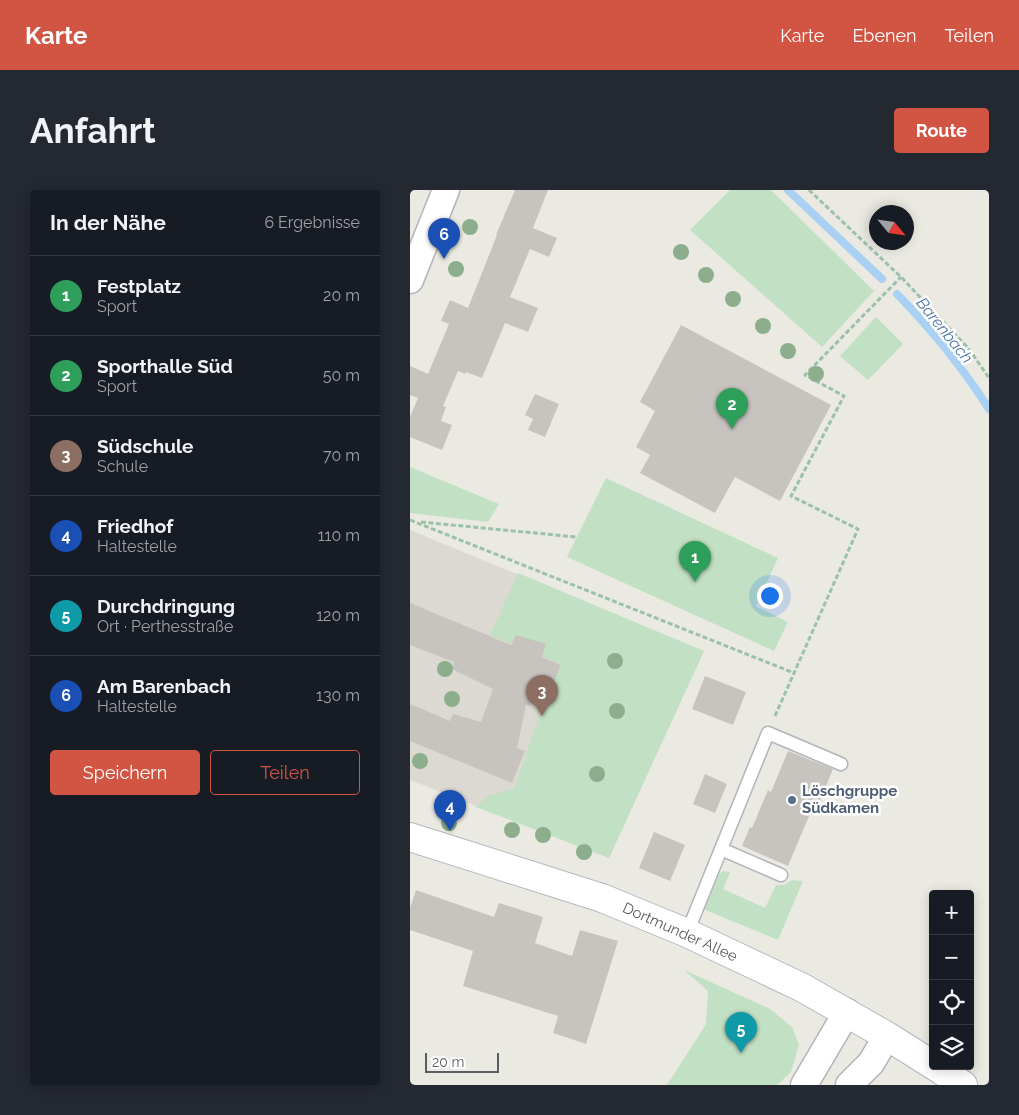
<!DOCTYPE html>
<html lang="de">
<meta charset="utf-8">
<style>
body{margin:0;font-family:Raleway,sans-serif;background:#242831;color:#f1f3f6}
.controls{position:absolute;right:15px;bottom:15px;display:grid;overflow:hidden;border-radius:5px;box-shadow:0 2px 12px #0003}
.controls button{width:45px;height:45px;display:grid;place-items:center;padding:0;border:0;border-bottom:1px solid #363941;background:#171b24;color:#f1f3f6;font:25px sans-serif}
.compass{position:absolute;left:459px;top:15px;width:45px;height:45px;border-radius:50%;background:#171b24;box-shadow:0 2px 12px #0003;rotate:119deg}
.scale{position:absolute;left:15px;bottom:12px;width:74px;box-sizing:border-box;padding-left:5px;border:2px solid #5a5d61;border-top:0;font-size:14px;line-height:18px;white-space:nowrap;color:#5a5d61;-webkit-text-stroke:4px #fff;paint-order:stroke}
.you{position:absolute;left:359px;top:405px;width:18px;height:18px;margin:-12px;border:4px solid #fff;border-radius:50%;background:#1a73e8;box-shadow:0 0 0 8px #1a73e833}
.badge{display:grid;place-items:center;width:32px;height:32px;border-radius:50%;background:#d25442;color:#fff;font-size:16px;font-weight:700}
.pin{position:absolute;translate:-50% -41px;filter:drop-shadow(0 1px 2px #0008)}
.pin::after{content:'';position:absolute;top:26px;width:18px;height:15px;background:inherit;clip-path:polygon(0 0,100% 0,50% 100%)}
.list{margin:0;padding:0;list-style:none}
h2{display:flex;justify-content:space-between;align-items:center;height:65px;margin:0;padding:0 20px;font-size:21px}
h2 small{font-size:16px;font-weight:400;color:#9ea1a6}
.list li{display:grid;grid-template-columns:32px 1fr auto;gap:15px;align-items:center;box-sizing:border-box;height:80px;padding:0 20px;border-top:1px solid #363941}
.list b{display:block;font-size:19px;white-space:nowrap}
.list p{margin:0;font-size:16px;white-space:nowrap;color:#9ea1a6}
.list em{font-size:16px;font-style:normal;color:#9ea1a6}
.actions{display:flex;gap:10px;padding:15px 20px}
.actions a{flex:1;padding:11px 0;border:1px solid #d25442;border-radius:5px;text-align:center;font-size:18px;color:#d25442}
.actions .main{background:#d25442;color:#fff}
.icon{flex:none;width:28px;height:28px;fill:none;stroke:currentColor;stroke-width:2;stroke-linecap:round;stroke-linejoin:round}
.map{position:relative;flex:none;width:579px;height:895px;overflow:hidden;border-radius:5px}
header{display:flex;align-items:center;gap:30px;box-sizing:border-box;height:70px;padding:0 25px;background:#d25442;color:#fff}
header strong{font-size:24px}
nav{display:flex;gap:28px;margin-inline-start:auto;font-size:18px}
.intro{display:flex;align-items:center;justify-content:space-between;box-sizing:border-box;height:120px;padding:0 30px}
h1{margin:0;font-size:35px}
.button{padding:12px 22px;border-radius:5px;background:#d25442;color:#fff;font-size:18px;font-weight:700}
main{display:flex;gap:30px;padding:0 30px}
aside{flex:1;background:#171b24;border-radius:5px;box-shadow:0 2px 12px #0003}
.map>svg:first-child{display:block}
.education{fill:#dbd9d1}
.green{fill:#c2e0c3}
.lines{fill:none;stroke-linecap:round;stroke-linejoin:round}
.stream{stroke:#aad0f3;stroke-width:8}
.building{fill:#c7c4bf}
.lane-casing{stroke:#b3b4b8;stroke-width:15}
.street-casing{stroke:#b3b4b8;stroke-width:29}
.secondary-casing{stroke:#b4b6bb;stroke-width:30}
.path{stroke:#9cc0a8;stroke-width:3;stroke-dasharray:5 2.5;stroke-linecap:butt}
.lane{stroke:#fff;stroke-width:12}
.street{stroke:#fff;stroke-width:26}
.secondary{stroke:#fff;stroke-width:28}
.tree{fill:#8cae8c}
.service-dot{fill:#5c6f8a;stroke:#fff;stroke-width:2}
.labels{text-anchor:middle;stroke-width:5;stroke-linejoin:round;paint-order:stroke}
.service-label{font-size:15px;font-weight:bold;fill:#4e5e75;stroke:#fff;text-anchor:start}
.street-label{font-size:15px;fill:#5a5d61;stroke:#fff}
.water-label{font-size:16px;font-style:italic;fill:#4e77aa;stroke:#fff}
</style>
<header>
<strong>Karte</strong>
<nav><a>Karte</a><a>Ebenen</a><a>Teilen</a></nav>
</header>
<div class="intro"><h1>Anfahrt</h1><a class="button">Route</a></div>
<main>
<aside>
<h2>In der Nähe<small>6 Ergebnisse</small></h2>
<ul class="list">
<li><span class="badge" style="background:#2e9e5b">1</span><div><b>Festplatz</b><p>Sport</p></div><em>20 m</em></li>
<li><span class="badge" style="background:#2e9e5b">2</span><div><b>Sporthalle Süd</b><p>Sport</p></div><em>50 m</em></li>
<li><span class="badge" style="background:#8d6e63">3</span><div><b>Südschule</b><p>Schule</p></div><em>70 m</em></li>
<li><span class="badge" style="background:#1a4fb4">4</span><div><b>Friedhof</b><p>Haltestelle</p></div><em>110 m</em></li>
<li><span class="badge" style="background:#0f9aa8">5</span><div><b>Durchdringung</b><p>Ort · Perthesstraße</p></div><em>120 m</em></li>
<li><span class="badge" style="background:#1a4fb4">6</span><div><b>Am Barenbach</b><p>Haltestelle</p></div><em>130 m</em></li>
</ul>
<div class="actions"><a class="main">Speichern</a><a>Teilen</a></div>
</aside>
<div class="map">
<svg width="579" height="895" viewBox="0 0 579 895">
<rect width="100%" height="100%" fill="#ebeae2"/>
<path class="education" d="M0,340l294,121 -95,207 -199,-78z"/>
<g class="green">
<path d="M320,0h41l103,101 -52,56 -132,-117z"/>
<path d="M466,127l27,27 -35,36 -28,-24z"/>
<path d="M0,277l89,37 -11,18 -78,-9z"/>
<path d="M196,288l172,80 -22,48 32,16 -14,29 -207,-94z"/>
<path d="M108,383l186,78 -95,207 -133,-51 12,-11 26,-7 32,-92 15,-33 -71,-29z"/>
<path d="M313,681l7,1 -7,17 42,19 11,-23h8l8,-5 11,1 -25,59 -75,-31 13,-33z"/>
<path d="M274,780l86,39 22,18 7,18 -8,27 -14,13h-110l39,-61 2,-33z"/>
</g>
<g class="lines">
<g class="stream">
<path d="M378,0l94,89"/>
<path d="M487,104c34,35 66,74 92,115"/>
</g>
</g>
<g class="building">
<path d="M105,0h33l-15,38 24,10 -8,19 -19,-8 -20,48 28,11 -10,24 -23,-9 -23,55 -16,-6 -1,2 -7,-3 -15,35 3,1 -5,14 11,4 -10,25 -32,-13v-20l8,-19 -8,-3v-29l18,8 21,-50 -8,-3 9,-21 18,8 29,-73h-1z"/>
<path d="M271,135l150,80 -51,96 -45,-24 -20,36 -75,-40 10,-18 -14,-8 19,-36 -15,-9z"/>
<path d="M125,204l24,10 -14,33 -17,-7 5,-11 -8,-4z"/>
<path d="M0,413l101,42 5,-10 30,9 -4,13 19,8 -11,26 -16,-6 -5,21 -3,-1 -9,43 8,3 -13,32 -102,-42v-37l40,17 3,-7 28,8 12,-33 -41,-20 2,-7 -44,-17z"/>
<path d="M295,486l41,16 -13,33 -41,-16z"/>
<path d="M378,561l45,18 -17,41 -4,-1 -24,57 -46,-20 8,-19 2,1 16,-38 3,2z"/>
<path d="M295,584l22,10 -12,29 -22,-9z"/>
<path d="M244,642l31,13 -15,36 -31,-13z"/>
<path d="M6,700l78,27 5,-14 44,14 -8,26 37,13 8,-26 38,11 -32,103 -33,-11 5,-17 -95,-30 10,-35 -63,-21v-22z"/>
</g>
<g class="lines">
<g class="lane-casing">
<g id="lane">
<path d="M311,659l60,26"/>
<path d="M277,743l81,-200 73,31"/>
</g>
</g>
<g class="street-casing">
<g id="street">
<path d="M0,90l36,-90"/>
<path d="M394,895l43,-73"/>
<path d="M439,895l22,-22 16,-27"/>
</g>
</g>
<g class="secondary-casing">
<g id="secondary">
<path d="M0,647l192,61 85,35 116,55 84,48 46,29"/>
<path d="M525,876l28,19"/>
</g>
</g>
<g class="path">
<path d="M399,0l92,87 68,72 20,29"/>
<path d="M0,330l384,153"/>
<path d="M11,332l155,15"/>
<path d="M365,526l83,-187 -67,-33 53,-100 -39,-21 96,-98"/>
</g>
<use href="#lane" class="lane"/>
<use href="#street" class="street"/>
<use href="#secondary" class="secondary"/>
</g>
<g class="tree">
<circle cx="60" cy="37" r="8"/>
<circle cx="271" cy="62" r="8"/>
<circle cx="46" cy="79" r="8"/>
<circle cx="296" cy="85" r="8"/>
<circle cx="323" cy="109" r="8"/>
<circle cx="353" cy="136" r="8"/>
<circle cx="378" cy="161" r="8"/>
<circle cx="406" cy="184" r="8"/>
<circle cx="205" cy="471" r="8"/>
<circle cx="35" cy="479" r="8"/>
<circle cx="42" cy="509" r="8"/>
<circle cx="207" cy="521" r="8"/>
<circle cx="10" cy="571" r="8"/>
<circle cx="187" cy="584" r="8"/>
<circle cx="39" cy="633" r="8"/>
<circle cx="102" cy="640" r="8"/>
<circle cx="133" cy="645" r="8"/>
<circle cx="174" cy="662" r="8"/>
</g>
<circle class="service-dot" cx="382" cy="610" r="5"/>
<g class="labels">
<g class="service-label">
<text x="392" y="606">Löschgruppe<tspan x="392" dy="17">Südkamen</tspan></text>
</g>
<g class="street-label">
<text transform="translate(270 742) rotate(24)" y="5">Dortmunder Allee</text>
</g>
<g class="water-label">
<text transform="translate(535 140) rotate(51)" y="6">Barenbach</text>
</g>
</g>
</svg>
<div class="controls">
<button>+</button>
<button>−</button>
<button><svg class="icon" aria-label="locate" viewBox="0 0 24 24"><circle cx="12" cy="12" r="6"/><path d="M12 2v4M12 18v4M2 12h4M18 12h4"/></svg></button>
<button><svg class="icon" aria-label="layers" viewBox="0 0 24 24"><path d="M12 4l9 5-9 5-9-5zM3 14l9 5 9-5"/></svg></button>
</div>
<svg class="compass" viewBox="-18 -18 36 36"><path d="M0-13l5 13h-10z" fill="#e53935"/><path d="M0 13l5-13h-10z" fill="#9ea1a6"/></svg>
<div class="scale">20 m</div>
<div class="you"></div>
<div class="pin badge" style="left:285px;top:392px;background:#2e9e5b">1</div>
<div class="pin badge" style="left:322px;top:239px;background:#2e9e5b">2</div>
<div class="pin badge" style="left:132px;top:526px;background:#8d6e63">3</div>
<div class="pin badge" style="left:40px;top:641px;background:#1a4fb4">4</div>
<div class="pin badge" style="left:331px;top:863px;background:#0f9aa8">5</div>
<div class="pin badge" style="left:34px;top:69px;background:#1a4fb4">6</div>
</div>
</main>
